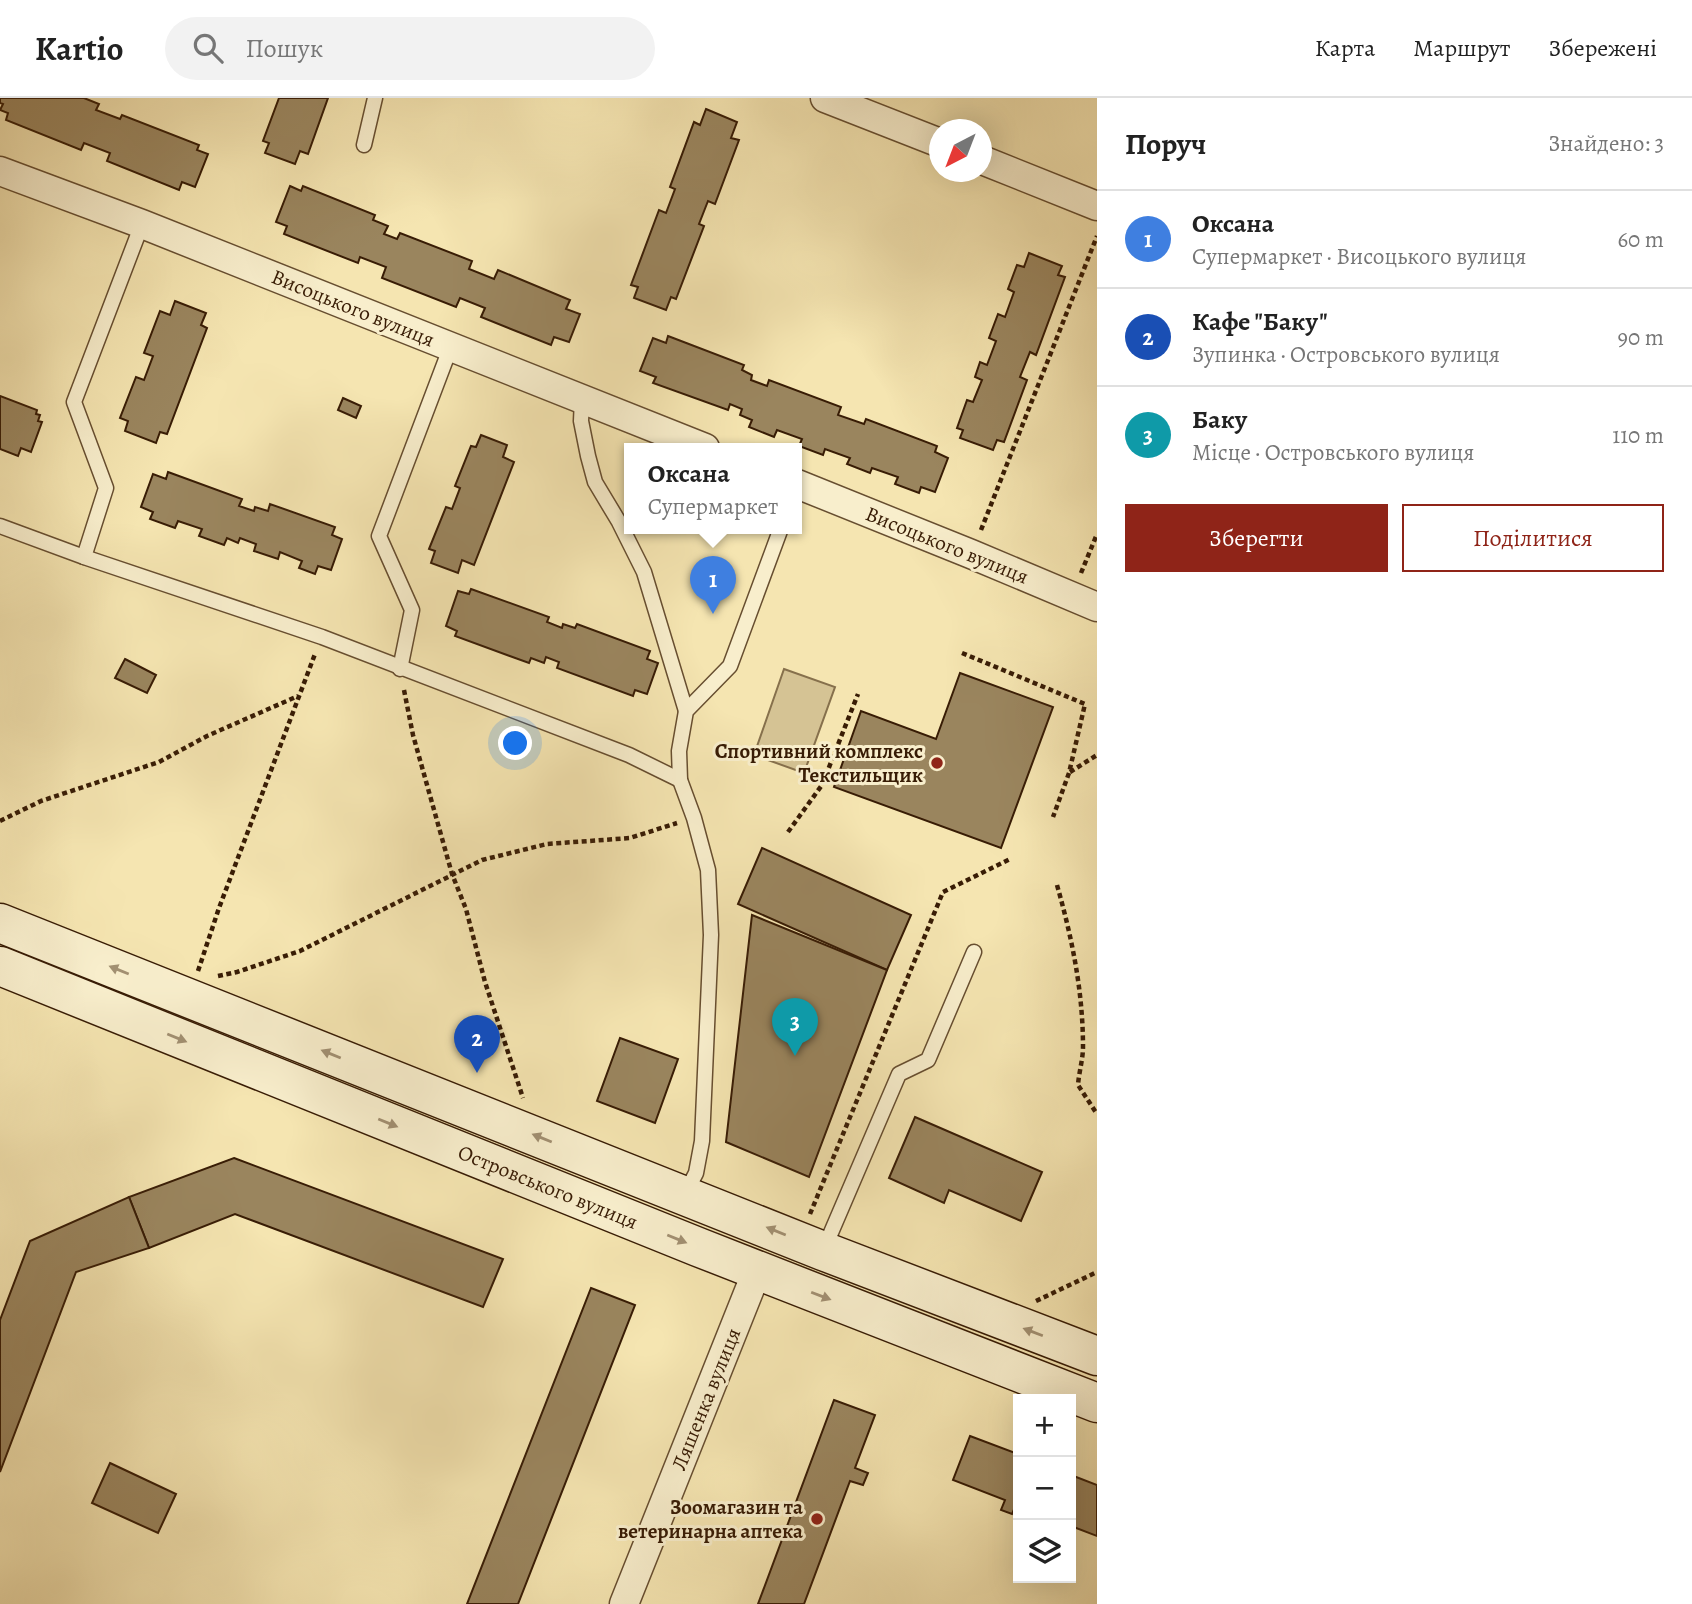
<!DOCTYPE html>
<html lang="uk">
<meta charset="utf-8">
<style>
body{margin:0;font-family:Alegreya,serif;background:#f2f2f2;color:#222}
.controls{position:absolute;right:21px;bottom:21px;display:grid;overflow:hidden;border-radius:0px;box-shadow:0 7px 28px #0002}
.controls button{width:63px;height:63px;display:grid;place-items:center;padding:0;border:0;border-bottom:2px solid #e0e0e0;background:#fff;color:#222;font:35px sans-serif}
.compass{position:absolute;left:929px;top:21px;width:63px;height:63px;border-radius:50%;background:#fff;box-shadow:0 7px 28px #0002;rotate:222deg}
.you{position:absolute;left:516px;top:646px;width:24px;height:24px;margin:-18px;border:5px solid #fff;border-radius:50%;background:#1a73e8;box-shadow:0 0 0 10px #1a73e833}
.badge{display:grid;place-items:center;width:46px;height:46px;border-radius:50%;background:#8f2418;color:#fff;font-size:23px;font-weight:700}
.pin{position:absolute;translate:-50% -58px;filter:drop-shadow(0 2px 4px #0008)}
.pin::after{content:'';position:absolute;top:37px;width:24px;height:21px;background:inherit;clip-path:polygon(0 0,100% 0,50% 100%)}
.popup{position:absolute;left:624px;top:345px;width:178px;height:91px;box-sizing:border-box;display:grid;place-content:center;border-radius:0px;background:#fff;filter:drop-shadow(0 2px 5px #0005);font-size:23px;white-space:nowrap;color:#767676}
.popup b{font-size:26px;color:#222}
.popup::after{content:'';position:absolute;left:50%;top:100%;margin-left:-14px;border:14px solid transparent;border-top-color:#fff}
.list{margin:0;padding:0;list-style:none}
h2{display:flex;justify-content:space-between;align-items:center;height:91px;margin:0;padding:0 28px;font-size:30px}
h2 small{font-size:23px;font-weight:400;color:#767676}
.list li{display:grid;grid-template-columns:46px 1fr auto;gap:21px;align-items:center;box-sizing:border-box;height:98px;padding:0 28px;border-top:2px solid #e0e0e0}
.list b{display:block;font-size:26px;white-space:nowrap}
.list p{margin:0;font-size:23px;white-space:nowrap;color:#767676}
.list em{font-size:23px;font-style:normal;color:#767676}
.actions{display:flex;gap:14px;padding:21px 28px}
.actions a{flex:1;padding:16px 0;border:2px solid #8f2418;border-radius:0px;text-align:center;font-size:24px;color:#8f2418}
.actions .main{background:#8f2418;color:#fff}
.icon{flex:none;width:38px;height:38px;fill:none;stroke:currentColor;stroke-width:2;stroke-linecap:round;stroke-linejoin:round}
.map{position:relative;flex:none;width:1097px;height:1506px;overflow:hidden}
header{display:flex;align-items:center;gap:42px;box-sizing:border-box;height:98px;padding:0 35px;background:#fff;border-bottom:2px solid #e0e0e0}
header strong{font-size:33px}
nav{display:flex;gap:38px;margin-inline-start:auto;font-size:24px}
.search{width:490px;height:63px;background:#f2f2f2;display:flex;align-items:center;gap:18px;box-sizing:border-box;padding:0 24px;border-radius:38px;color:#767676;font-size:26px}
main{display:flex}
aside{flex:1;background:#fff}
.map>svg:first-child{display:block}
.green{fill:#d5c394;stroke:#86704c;stroke-width:2}
.building{fill:#9a855e;stroke:#381c05;stroke-width:2}
.lines{fill:none;stroke-linecap:round;stroke-linejoin:round}
.lane-casing{stroke:#674e30;stroke-width:17}
.street-casing{stroke:#674e30;stroke-width:31}
.secondary-casing{stroke:#381c05;stroke-width:41}
.path{stroke:#381c05;stroke-width:4.5;stroke-dasharray:5 3.5;stroke-linecap:butt}
.lane{stroke:#f8eecc;stroke-width:14}
.street{stroke:#f8eecc;stroke-width:28}
.secondary{stroke:#f8eecc;stroke-width:38}
.oneway{fill:#a29072}
.poi-dot{fill:#8f2418;stroke:#f8eecc;stroke-width:2.5}
.labels{text-anchor:middle;stroke-width:6;stroke-linejoin:round;paint-order:stroke}
.street-label{font-size:21px;fill:#381c05;stroke:#f8eecc}
.poi-label{font-size:21px;font-weight:bold;fill:#381c05;stroke:#f8eecc;text-anchor:end}
</style>
<header>
<strong>Kartio</strong>
<div class="search"><svg class="icon" aria-label="search" viewBox="0 0 24 24"><circle cx="10" cy="10" r="6"/><path d="M15 15l6 6"/></svg>Пошук</div>
<nav><a>Карта</a><a>Маршрут</a><a>Збережені</a></nav>
</header>
<main>
<div class="map">
<svg width="1097" height="1506" viewBox="0 0 1097 1506">
<rect width="100%" height="100%" fill="#f5e5b1"/>
<filter id="stains"><feTurbulence type="fractalNoise" baseFrequency=".00286" numOctaves="4"/><feColorMatrix values="0 0 0 0 .2 0 0 0 0 .09 0 0 0 0 .02 0 0 0 .5 -.17"/></filter>
<radialGradient id="worn" r=".72"><stop offset=".6" stop-color="#630" stop-opacity="0"/><stop offset="1" stop-color="#630" stop-opacity=".3"/></radialGradient>
<path class="green" d="M784,571l51,18 -31,86 -50,-18z"/>
<g class="building">
<path d="M0,0h84l15,6 -3,6 24,9 2,-4 77,30 -2,5 11,4 -13,33 -13,-5 -3,8 -72,-29 3,-8 -26,-10 -3,7 -75,-30 2,-7 -8,-3 3,-6 -3,-1z"/>
<path d="M279,0h49l-20,56 -8,-3 -5,13 -30,-11 4,-10 -6,-2z"/>
<path d="M706,11l31,13 -6,16 8,2 -24,64 -7,-3 -9,23 5,2 -28,73 -5,-2 -5,13 -32,-12 4,-11 -7,-2 28,-75 7,3 9,-24 -5,-2 24,-65 6,3z"/>
<path d="M290,88l11,5 2,-5 72,29 -2,5 15,6 -4,8 13,5 3,-6 72,28 -3,8 25,10 4,-9 72,30 -4,9 14,5 -11,28 -15,-5 -3,8 -70,-28 4,-9 -25,-10 -4,9 -74,-29 4,-11 -26,-10 -2,6 -74,-29 3,-8 -11,-4z"/>
<path d="M1029,155l33,13 -4,9 7,2 -29,78 -6,-3 -10,25 7,3 -23,62 -7,-2 -4,10 -33,-12 3,-8 -6,-2 10,-28 6,2 9,-22 -7,-3 5,-15 7,3 9,-24 -7,-3 9,-24 7,3 9,-25 -6,-3 9,-24 7,2z"/>
<path d="M175,203l31,12 -5,12 6,3 -40,106 -7,-2 -4,11 -31,-12 3,-10 -8,-3 16,-41 8,3 9,-24 -9,-3 16,-42 10,4z"/>
<path d="M668,238l76,29 -2,5 10,5 -1,5 16,6 2,-6 72,27 -3,8 26,9 2,-5 71,27 -2,6 13,6 -13,34 -14,-5 -2,6 -24,-9 3,-7 -26,-9 -2,5 -23,-9 3,-6 -25,-9 -2,6 -24,-9 3,-7 -25,-9 -3,7 -25,-10 3,-7 -12,-5 2,-6 -12,-5 -2,6 -75,-27 3,-6 -16,-6 13,-33 13,5z"/>
<path d="M0,298l37,14 -1,4 4,1 -2,6 4,1 -11,30 -10,-4 -3,8 -18,-7z"/>
<path d="M343,300l18,8 -5,12 -18,-8z"/>
<path d="M481,337l26,10 -4,12 11,5 -40,103 -12,-5 -4,13 -27,-10 4,-12 -6,-2 17,-42 6,2 8,-21 -5,-2 16,-40 5,1z"/>
<path d="M168,374l74,27 -3,7 15,5 1,-4 13,4 2,-7 65,23 -3,8 10,4 -11,31 -13,-4 -3,8 -16,-6 3,-7 -22,-9 -2,7 -24,-8 2,-7 -16,-6 -2,5 -11,-5 -3,7 -25,-9 3,-7 -24,-8 -3,7 -25,-9 3,-7 -12,-5 12,-33 13,5z"/>
<path d="M471,491l78,28 -2,5 15,6 1,-4 12,4 2,-4 73,27 -3,8 11,4 -11,31 -12,-4 -2,6 -76,-28 2,-6 -13,-5 -2,6 -13,-5 -2,5 -74,-27 2,-5 -11,-5 12,-35 11,3z"/>
<path d="M125,561l31,16 -9,18 -32,-15z"/>
<path d="M960,575l93,34 -52,141 -167,-61 27,-76 75,28z"/>
<path d="M762,750l149,67 -24,55 -149,-66z"/>
<path d="M752,817l135,55 -78,207 -83,-35z"/>
<path d="M620,940l58,21 -23,64 -58,-22z"/>
<path d="M915,1019l127,55 -21,49 -72,-31 -5,13 -55,-25z"/>
<path d="M234,1060l269,101 -20,48 -248,-93 -86,34 -20,-51z"/>
<path d="M129,1099l20,51 -73,24 -76,200v-152l30,-79z"/>
<path d="M591,1190l44,17 -117,299h-51z"/>
<path d="M834,1302l41,15 -20,53 13,5 -5,12 -13,-4 -46,123h-46z"/>
<path d="M970,1338l48,18v51h-2l-4,9 -11,-4 4,-10 -52,-20z"/>
<path d="M110,1365l66,31 -18,39 -66,-30z"/>
<path d="M1071,1377l26,10v51l-26,-10z"/>
</g>
<g class="lines">
<g class="lane-casing">
<g id="lane">
<path d="M364,47l11,-47"/>
<path d="M582,301l-1,22 7,35 7,26 24,40 25,50 42,139"/>
<path d="M0,428l84,31 238,80 307,118 51,25"/>
<path d="M84,459l22,-69 -32,-86 68,-178"/>
<path d="M400,571l12,-59 -33,-74 72,-190"/>
<path d="M685,1096l11,-21 6,-32 9,-206 -3,-65 -14,-52 -14,-38 -1,-29 7,-40 44,-45 51,-138"/>
<path d="M824,1151l75,-175 29,-14 46,-108"/>
</g>
</g>
<g class="street-casing">
<g id="street">
<path d="M825,0l115,45"/>
<path d="M982,62l115,46"/>
<path d="M0,73l142,53 563,224"/>
<path d="M797,386l174,70 126,53"/>
<path d="M624,1506l133,-333"/>
</g>
</g>
<g class="secondary-casing">
<g id="secondary">
<path d="M0,825l823,328 274,105"/>
<path d="M0,868l698,281 399,156"/>
</g>
</g>
<g class="path">
<path d="M981,432l116,-294"/>
<path d="M1081,475l16,-39"/>
<path d="M962,555l123,51 -16,69 -16,44"/>
<path d="M404,592l9,45 39,139 14,35 19,73 38,116"/>
<path d="M1070,674l27,-17"/>
<path d="M0,723l41,-20 118,-39 48,-26 91,-40"/>
<path d="M788,734l34,-47 36,-91"/>
<path d="M1057,787c15,53 26,106 26,162 0,12 -4,25 -5,38l19,29"/>
<path d="M198,873l21,-63 96,-254"/>
<path d="M218,878l19,-4 63,-21 182,-91 65,-16 83,-6 47,-15"/>
<path d="M810,1116l133,-322 67,-33"/>
<path d="M1036,1203l61,-29"/>
</g>
<use href="#lane" class="lane"/>
<use href="#street" class="street"/>
<use href="#secondary" class="secondary"/>
</g>
<defs><path id="oneway-solid" d="M-6-.8H1V-3.2L6.5 0L1 3.2V.8H-6Z" transform="scale(1.75)"/></defs>
<g class="oneway">
<use href="#oneway-solid" transform="translate(119 872) rotate(-158)"/>
<use href="#oneway-solid" transform="translate(177 940) rotate(22)"/>
<use href="#oneway-solid" transform="translate(331 956) rotate(-158)"/>
<use href="#oneway-solid" transform="translate(388 1025) rotate(22)"/>
<use href="#oneway-solid" transform="translate(542 1040) rotate(-158)"/>
<use href="#oneway-solid" transform="translate(776 1133) rotate(-158)"/>
<use href="#oneway-solid" transform="translate(677 1141) rotate(22)"/>
<use href="#oneway-solid" transform="translate(821 1198) rotate(21)"/>
<use href="#oneway-solid" transform="translate(1033 1234) rotate(-159)"/>
</g>
<g class="poi-dot">
<circle cx="937" cy="665" r="7"/>
<circle cx="817" cy="1421" r="7"/>
</g>
<g class="labels">
<g class="street-label">
<text transform="translate(353 210) rotate(22)" y="7">Висоцького вулиця</text>
<text transform="translate(947 447) rotate(22)" y="7">Висоцького вулиця</text>
<text transform="translate(548 1089) rotate(22)" y="7">Островського вулиця</text>
<text transform="translate(706 1301) rotate(-68)" y="7">Ляшенка вулиця</text>
</g>
<g class="poi-label">
<text x="923" y="660">Спортивний комплекс<tspan x="923" dy="24">Текстильщик</tspan></text>
<text x="803" y="1416">Зоомагазин та<tspan x="803" dy="24">ветеринарна аптека</tspan></text>
</g>
</g>
<rect width="100%" height="100%" filter="url(#stains)"/>
<rect width="100%" height="100%" fill="url(#worn)"/>
</svg>
<div class="controls">
<button>+</button>
<button>−</button>
<button><svg class="icon" aria-label="layers" viewBox="0 0 24 24"><path d="M12 4l9 5-9 5-9-5zM3 14l9 5 9-5"/></svg></button>
</div>
<svg class="compass" viewBox="-18 -18 36 36"><path d="M0-13l5 13h-10z" fill="#e53935"/><path d="M0 13l5-13h-10z" fill="#767676"/></svg>
<div class="you"></div>
<div class="pin badge" style="left:713px;top:516px;background:#3f7fe0">1</div>
<div class="popup"><b>Оксана</b>Супермаркет</div>
<div class="pin badge" style="left:477px;top:975px;background:#1a4fb4">2</div>
<div class="pin badge" style="left:795px;top:958px;background:#0f9aa8">3</div>
</div>
<aside>
<h2>Поруч<small>Знайдено: 3</small></h2>
<ul class="list">
<li><span class="badge" style="background:#3f7fe0">1</span><div><b>Оксана</b><p>Супермаркет · Висоцького вулиця</p></div><em>60 m</em></li>
<li><span class="badge" style="background:#1a4fb4">2</span><div><b>Кафе &quot;Баку&quot;</b><p>Зупинка · Островського вулиця</p></div><em>90 m</em></li>
<li><span class="badge" style="background:#0f9aa8">3</span><div><b>Баку</b><p>Місце · Островського вулиця</p></div><em>110 m</em></li>
</ul>
<div class="actions"><a class="main">Зберегти</a><a>Поділитися</a></div>
</aside>
</main>
